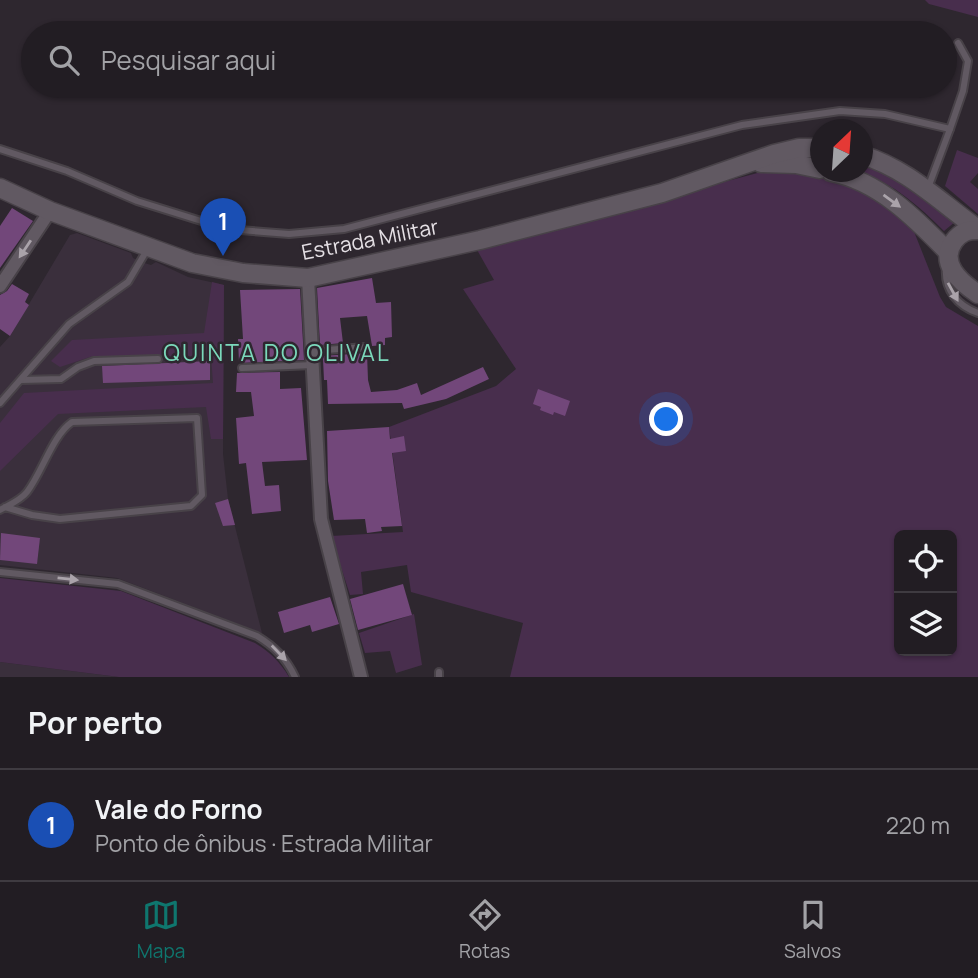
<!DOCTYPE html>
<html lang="pt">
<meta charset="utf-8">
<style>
body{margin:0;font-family:Manrope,sans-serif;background:#2e2a30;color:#f1f3f6}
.controls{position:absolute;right:21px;bottom:21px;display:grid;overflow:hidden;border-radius:10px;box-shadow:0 2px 5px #0004}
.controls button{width:63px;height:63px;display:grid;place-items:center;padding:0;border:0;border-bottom:2px solid #3f3b41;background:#221d23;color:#f1f3f6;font:35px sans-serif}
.compass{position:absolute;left:810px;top:119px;width:63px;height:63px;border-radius:50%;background:#221d23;box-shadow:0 2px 5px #0004;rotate:25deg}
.you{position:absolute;left:667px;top:420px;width:24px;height:24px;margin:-18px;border:5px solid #fff;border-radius:50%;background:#1a73e8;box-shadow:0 0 0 10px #1a73e833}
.badge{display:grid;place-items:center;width:46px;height:46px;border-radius:50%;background:#0f766e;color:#fff;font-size:23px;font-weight:700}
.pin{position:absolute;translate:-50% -58px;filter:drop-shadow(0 2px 4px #0008)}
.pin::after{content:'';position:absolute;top:37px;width:24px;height:21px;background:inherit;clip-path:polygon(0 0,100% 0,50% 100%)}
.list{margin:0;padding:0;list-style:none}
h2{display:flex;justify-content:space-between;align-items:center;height:91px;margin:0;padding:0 28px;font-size:30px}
h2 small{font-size:23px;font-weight:400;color:#a2a2a6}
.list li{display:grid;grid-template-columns:46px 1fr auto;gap:21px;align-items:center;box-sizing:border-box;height:112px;padding:0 28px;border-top:2px solid #3f3b41}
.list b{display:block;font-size:26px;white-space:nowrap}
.list p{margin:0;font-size:23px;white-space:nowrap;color:#a2a2a6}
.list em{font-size:23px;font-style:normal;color:#a2a2a6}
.icon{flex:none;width:38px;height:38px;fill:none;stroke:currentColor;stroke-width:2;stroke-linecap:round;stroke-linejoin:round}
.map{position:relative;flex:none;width:978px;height:677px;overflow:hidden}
.search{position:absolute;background:#221d23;box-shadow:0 2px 5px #0004;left:21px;right:21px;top:21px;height:77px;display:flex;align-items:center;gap:18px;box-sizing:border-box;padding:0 24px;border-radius:38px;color:#a2a2a6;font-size:26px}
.sheet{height:203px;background:#221d23}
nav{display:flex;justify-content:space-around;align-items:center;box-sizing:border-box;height:98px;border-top:2px solid #3f3b41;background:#221d23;font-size:19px;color:#a2a2a6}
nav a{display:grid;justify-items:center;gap:4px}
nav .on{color:#0f766e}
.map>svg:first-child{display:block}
.built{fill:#3a2f3c}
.green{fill:#482e4d;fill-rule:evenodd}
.building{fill:#72477a}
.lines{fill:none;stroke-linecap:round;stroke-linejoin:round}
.lane-casing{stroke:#484248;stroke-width:10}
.street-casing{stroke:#484248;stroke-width:16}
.secondary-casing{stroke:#484248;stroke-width:21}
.lane{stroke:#615962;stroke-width:6}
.street{stroke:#615962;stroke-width:12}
.secondary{stroke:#615962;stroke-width:18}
.oneway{fill:#aaa3aa}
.labels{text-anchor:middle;stroke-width:5;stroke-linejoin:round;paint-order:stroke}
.street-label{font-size:21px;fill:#e5e0e5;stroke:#2e272f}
.neighbourhood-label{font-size:23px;letter-spacing:2px;fill:#7bd9bb;stroke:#2e272f}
</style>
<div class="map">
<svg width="978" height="677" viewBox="0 0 978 677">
<rect width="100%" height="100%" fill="#2e272f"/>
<g class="built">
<path d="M77,233l54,20 2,5 8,4 10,3 5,-3 32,15 36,8 -1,169 5,45 34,134 -145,-55 -117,-13v-218l10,-11 60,-101z"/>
<path d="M0,662l119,15h-119z"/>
</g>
<g class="green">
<path d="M925,0h53v17l-49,-13z"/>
<path d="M957,150l21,8v15l-8,9 8,7v25l-33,-28z"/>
<path d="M863,164c34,13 63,36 93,57l-12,10c-24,-24 -50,-47 -83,-59z"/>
<path d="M769,170l67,8 28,12 28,19 21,20 27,68 6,10 32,19v351h-468l13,-54 -112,-31 -4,-27 -46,7 2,22 -13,1 -19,-59 72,-4 -14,-105 107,-41 20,-17 -53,-80 31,-9 -18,-32zM899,535h53v116h-53z"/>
<path d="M212,282l12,3 -1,154h-12l-5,-32 -148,7 -58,57v-48l24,-30 189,-10 -2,-27h-118l-33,11 -9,-6 21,-21 132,-7z"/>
<path d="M0,578l121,13 134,52c15,9 25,19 34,34h-170l-119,-15z"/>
<path d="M414,614l8,51 -26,8 -6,-22 -25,2 -6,-20z"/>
</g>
<g class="building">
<path d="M12,208l21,13 -33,47v-42z"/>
<path d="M372,278l4,25 15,-1 1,35 -7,1v7l-13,1 -5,-30 -27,2 3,25 -23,2 -3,-57z"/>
<path d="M12,284l17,10 -4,8 4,3 -19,31 -10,-7v-34l7,-4z"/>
<path d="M300,289l4,71 -65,3 -1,-24h5l-3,-49z"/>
<path d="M367,353l1,27 3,12 26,-2 20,-7 4,12 62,-28 6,12 -43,20 -42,10 -2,-6 -74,1 -1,-24h-3l-1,-21 -2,-3z"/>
<path d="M210,361v19l-107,3 -1,-17z"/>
<path d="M280,372v17l21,-1 6,72 -45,2 3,24 14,-1 2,26 -29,3 -6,-51 -7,1 -3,-46 18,-2 -3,-24h-15l1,-19z"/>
<path d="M538,389l32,12 -5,15 -11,-4 -1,3 -13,-5 1,-3 -8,-3z"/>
<path d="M389,427l1,12 14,-3 2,15 -14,2 10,73 -21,1 1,4 -15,2 -2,-14 -31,1 -6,-39 -1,-50z"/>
<path d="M228,499l7,26 -12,1 -8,-23z"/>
<path d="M1,533l39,5 -3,26 -37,-4z"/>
<path d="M403,584l9,31 -54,15 -8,-31z"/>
<path d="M330,597l9,27 -27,8 -2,-7 -26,8 -6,-21z"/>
</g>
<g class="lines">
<g class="lane-casing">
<g id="lane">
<path d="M950,129l13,-38 5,-30 -10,-18"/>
<path d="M0,149l67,22 70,30 90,28 62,5 55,-5 398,-104 98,-14 45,3 65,15 -22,59"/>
<path d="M946,268c-2,22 12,38 32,45"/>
<path d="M312,351l54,-4"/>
<path d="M242,368l71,-3"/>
<path d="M21,380l40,-1 17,-12 16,-6 64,-2"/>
<path d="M0,403l69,-79 59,-42 19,-32"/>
<path d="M0,510c9,-5 21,-10 27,-18 16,-21 25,-56 45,-70l125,-4 5,77 -11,11 -131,13 -28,-4 -27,-8"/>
<path d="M0,572l118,12 139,52c18,11 29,22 38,41"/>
<path d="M439,672v5"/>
</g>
</g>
<g class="street-casing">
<g id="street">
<path d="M308,278l13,241 40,158"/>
<path d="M0,286l50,-75"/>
</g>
</g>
<g class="secondary-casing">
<g id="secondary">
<path d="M862,155c46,14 78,47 116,74"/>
<path d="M761,163l35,1 24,5"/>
<path d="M831,172c48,9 85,47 117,80"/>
<path d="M0,188l50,23 142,52 51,10 65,5 172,-38 182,-47 112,-39 25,-6h21"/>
<path d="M978,230c-11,0 -17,2 -24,11 -16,22 6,41 24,53"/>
</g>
</g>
<use href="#lane" class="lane"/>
<use href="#street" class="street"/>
<use href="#secondary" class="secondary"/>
</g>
<defs><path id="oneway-solid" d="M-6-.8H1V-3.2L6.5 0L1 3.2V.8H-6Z" transform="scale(1.75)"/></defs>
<g class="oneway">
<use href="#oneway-solid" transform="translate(892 201) rotate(36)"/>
<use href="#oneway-solid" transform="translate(25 249) rotate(124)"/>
<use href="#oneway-solid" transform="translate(953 292) rotate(61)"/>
<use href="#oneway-solid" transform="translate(68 579) rotate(6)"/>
<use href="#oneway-solid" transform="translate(279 653) rotate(46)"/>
</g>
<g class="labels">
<g class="street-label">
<text transform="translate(370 240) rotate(-11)" y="7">Estrada Militar</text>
</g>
<g class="neighbourhood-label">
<text x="277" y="361">QUINTA DO OLIVAL</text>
</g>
</g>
</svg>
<div class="controls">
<button><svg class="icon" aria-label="locate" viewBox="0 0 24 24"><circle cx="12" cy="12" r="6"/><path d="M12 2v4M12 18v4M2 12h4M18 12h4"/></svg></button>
<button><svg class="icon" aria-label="layers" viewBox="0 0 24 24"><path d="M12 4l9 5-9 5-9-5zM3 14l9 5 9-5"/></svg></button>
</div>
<svg class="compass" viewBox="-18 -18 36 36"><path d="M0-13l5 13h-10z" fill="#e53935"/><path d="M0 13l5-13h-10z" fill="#a2a2a6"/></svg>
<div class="you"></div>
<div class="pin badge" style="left:223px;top:256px;background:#1a4fb4">1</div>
<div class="search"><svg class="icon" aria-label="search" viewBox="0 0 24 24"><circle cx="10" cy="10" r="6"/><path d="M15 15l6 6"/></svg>Pesquisar aqui</div>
</div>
<section class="sheet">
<h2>Por perto<small></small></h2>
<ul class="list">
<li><span class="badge" style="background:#1a4fb4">1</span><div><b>Vale do Forno</b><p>Ponto de ônibus · Estrada Militar</p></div><em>220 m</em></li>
</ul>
</section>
<nav>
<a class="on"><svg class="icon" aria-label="map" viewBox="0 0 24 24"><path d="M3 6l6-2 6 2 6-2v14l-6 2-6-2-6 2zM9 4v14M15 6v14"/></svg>Mapa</a>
<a><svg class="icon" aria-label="directions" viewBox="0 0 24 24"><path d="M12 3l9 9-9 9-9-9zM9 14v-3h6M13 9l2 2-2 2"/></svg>Rotas</a>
<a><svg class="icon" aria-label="saved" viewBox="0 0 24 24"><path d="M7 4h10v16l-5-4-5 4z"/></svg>Salvos</a>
</nav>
